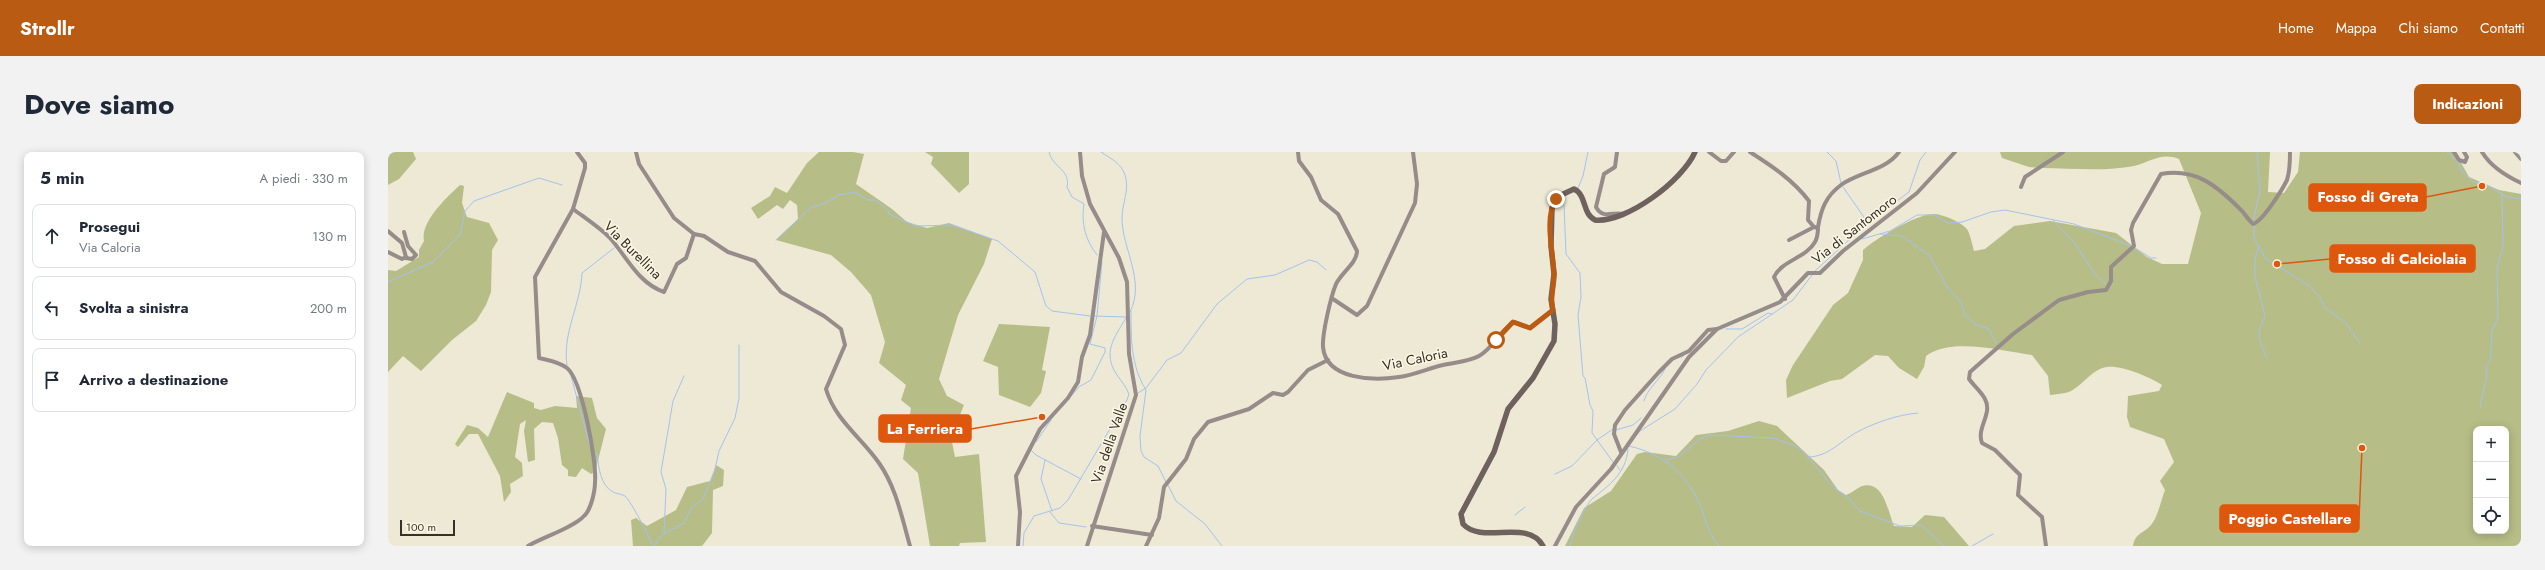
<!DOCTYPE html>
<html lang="it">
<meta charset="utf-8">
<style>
body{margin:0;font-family:Jost,sans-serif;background:#f2f2f3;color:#1f2937}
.controls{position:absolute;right:12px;bottom:12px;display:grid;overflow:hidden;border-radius:8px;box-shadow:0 2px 10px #0003}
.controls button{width:36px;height:36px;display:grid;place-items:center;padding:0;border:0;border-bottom:1px solid #e0e1e3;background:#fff;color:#1f2937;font:20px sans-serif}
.scale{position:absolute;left:12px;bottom:10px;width:55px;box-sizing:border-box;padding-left:4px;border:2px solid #333129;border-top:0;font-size:11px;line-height:14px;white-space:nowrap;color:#333129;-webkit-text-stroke:3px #fcf6e3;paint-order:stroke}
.stop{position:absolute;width:12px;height:12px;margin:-9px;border:3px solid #ba5b13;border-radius:50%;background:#fff}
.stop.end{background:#ba5b13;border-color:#fff;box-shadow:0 1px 4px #0008}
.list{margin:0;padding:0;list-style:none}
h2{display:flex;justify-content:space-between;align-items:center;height:52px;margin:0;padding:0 16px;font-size:17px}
h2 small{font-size:13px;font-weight:400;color:#747a83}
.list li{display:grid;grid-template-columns:26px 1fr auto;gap:12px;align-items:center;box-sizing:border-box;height:64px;margin:0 8px 8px;padding:0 8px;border:1px solid #e0e1e3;border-radius:8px}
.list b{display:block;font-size:15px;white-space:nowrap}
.list p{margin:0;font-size:13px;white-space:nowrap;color:#747a83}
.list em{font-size:13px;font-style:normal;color:#747a83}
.icon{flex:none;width:22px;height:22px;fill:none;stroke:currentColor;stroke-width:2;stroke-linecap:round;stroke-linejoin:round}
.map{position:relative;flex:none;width:2133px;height:394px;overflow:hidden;border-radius:8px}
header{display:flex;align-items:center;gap:24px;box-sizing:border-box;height:56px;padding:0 20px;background:#ba5b13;color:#fff}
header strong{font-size:19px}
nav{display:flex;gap:22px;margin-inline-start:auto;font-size:14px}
.intro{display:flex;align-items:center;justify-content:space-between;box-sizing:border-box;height:96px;padding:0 24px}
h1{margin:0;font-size:28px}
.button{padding:10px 18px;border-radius:8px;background:#ba5b13;color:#fff;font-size:14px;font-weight:700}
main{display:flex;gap:24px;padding:0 24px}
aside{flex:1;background:#fff;border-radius:8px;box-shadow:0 2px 10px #0003}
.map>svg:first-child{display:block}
.forest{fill:#b7bd86;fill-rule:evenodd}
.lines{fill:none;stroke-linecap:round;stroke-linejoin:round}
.stream{stroke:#a2c3f1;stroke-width:1}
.street{stroke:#968c8a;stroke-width:4}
.secondary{stroke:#6e615e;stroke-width:5.5}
.route{stroke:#ba5b13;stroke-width:5}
.labels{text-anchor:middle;stroke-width:3;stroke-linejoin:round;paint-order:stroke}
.street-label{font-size:14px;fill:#333129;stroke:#fcf6e3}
.leader{fill:none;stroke:#df570d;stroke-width:1.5}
.callout-dot{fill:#df570d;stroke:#fcf6e3;stroke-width:1.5}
.callout{fill:#df570d;stroke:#df570d;stroke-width:1.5}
.callout-label{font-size:15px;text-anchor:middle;font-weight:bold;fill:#fff}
</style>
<header>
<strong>Strollr</strong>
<nav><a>Home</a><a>Mappa</a><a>Chi siamo</a><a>Contatti</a></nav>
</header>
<div class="intro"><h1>Dove siamo</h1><a class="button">Indicazioni</a></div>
<main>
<aside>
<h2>5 min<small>A piedi · 330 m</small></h2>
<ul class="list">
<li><svg class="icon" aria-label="ahead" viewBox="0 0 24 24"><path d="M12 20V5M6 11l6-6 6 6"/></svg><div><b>Prosegui</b><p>Via Caloria</p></div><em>130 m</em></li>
<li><svg class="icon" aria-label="left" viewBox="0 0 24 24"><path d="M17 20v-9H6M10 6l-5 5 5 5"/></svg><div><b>Svolta a sinistra</b></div><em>200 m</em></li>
<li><svg class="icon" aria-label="arrive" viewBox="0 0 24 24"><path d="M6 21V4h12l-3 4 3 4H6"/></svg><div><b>Arrivo a destinazione</b></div></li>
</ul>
</aside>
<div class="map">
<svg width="2133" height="394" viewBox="0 0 2133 394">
<rect width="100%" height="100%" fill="#eee9d5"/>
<g class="forest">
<path d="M0,0h25l3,7 -17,20 -11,6z"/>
<path d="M431,0h34l11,2 -8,30 36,25 15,13 20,6 22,-5 43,16 -8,25 -26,51 -19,64 8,17 17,9 -13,32 4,20 24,-3 7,88 -26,1 -1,3h-29l-12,-73 -15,-14 8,-51 -10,-8 5,-15 -27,-22 6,-21 -14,-47 -20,-23 -20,-17 -55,-15 22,-21 -1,-14 -7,-5 -7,9 -6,-4 -19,14 -7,-11 19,-12 5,-9 12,6 20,-30z"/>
<path d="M537,0h44v32l-10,9 -28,-29 2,-7z"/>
<path d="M1612,0h270l-2,40 16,1 14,-21 2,-20h155l14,25 30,13 22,4v352h-388c2,-13 10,-12 18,-21 7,-8 10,-25 14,-35l-5,-9 14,-19 -10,-23 -34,-12 -3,-10 1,-21 31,-5 3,-6c-12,-8 -41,-20 -55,-18 -15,2 -24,18 -36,24 -6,3 -15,3 -21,4l-2,-19 -16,-21c-29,-4 -82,-18 -106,1l-2,11 -7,12 -18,-11 -11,-12 -13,-1 -33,24 -12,2 -43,17 -1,-18 7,-15 40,-60 15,-12 15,-33v-10c12,-11 56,-38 72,-36 9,1 24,7 31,14 4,4 6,16 8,23l11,-2 29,-23 36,-5 66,12 31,24 15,7h26l13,-51 -22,-54c-18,-7 -28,3 -45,7 -30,6 -63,2 -93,2l-12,-1 -27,-9zM2088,277h30v102h-30z"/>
<path d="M72,33l4,1 -2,17 5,14 22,6 9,17 -6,10 -1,42 -5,13 -10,16 -24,19 -31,31 -18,-15 -15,16v-102l8,1 23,-14v-7l5,-9c-4,-19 23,-44 36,-56z"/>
<path d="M611,172l51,3 -8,43 4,1 -5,22 -11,14 -31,-12 -1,-28 -15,-6z"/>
<path d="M119,240l27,11v5l7,2 14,-4 22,2 -1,-12 16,2 5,20 9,11 -11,43 -4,2 -9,-6 -6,9 -8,-1v-6l-6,-5 -4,-27 -5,-15 -11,-1 -8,7 1,31 -7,2 -4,-31 2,-11 -6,4 -5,33 7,6 1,13 -13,8 1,8 -7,10 -4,-26 -22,-42h-9l-11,13 -3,-3 12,-19 11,3 10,9z"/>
<path d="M1371,269l18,5 47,44 14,20 8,5c6,-2 11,-7 16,-9 22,-6 26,26 32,40l18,1 13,-12 19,2 25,29h-404l19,-38 27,-17 26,-37 8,-2 31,4 20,-21 32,-4z"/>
<path d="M328,313l8,5 -1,16 -10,4 -1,43 -10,13h-69l-2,-26 5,-2 11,8 29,-16 11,-23 23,-6z"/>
</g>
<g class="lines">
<g class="stream">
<path d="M661,0c3,15 22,18 18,35l5,10 12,7c-3,20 1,35 13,51"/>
<path d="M713,0c10,7 20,11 24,23 5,15 -3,28 -3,43 0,31 24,63 8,94"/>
<path d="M1439,0l9,9 5,22"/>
<path d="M2059,0l12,11 2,8 13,11 13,3 20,12 14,2"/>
<path d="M0,4l5,-4"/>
<path d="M1455,35l23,33"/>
<path d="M1190,36l5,-12 5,-24"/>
<path d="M1176,53l2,49 14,19 1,24 -3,18 5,61 2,2 5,27 3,6 -1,22 21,29"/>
<path d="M1665,68l23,25 19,29 11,10"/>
<path d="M1865,69l7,-30 -3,-39"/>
<path d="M1866,73v13l11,20 43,27 12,12 4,10 20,14 16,22"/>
<path d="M1466,77l15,-8"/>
<path d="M1492,82l22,2 28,20 17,31 14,15 4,14 10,8 14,5 7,15"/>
<path d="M1474,87l28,-8 27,-16h17l14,8 14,-1 29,-10 14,-2 69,14 57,22"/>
<path d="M388,88l34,-32 16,-5 13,-8 16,-3 13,8h7l13,10 1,4 27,12 36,-1 46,16 37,31 11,34 6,5 38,5"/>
<path d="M1871,95l-4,11v19l10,39 -6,15 1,10 7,18"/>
<path d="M1747,96l16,10h5"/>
<path d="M1427,119l50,-46 44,-33 11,-32 6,-8"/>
<path d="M0,130l45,-20 27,-27 5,-24 9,-10 65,-23 23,7"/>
<path d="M743,159c0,28 0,55 15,79l-6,46 1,15 3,6 14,9 8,16"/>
<path d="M705,164l33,1"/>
<path d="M1338,177h16l26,-16 4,1"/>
<path d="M1293,206l3,-3"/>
<path d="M179,213c-5,-32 14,-61 15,-92l32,-25"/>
<path d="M183,224l19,70"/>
<path d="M750,241l8,-5 21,-28 14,-7 36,-49 30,-25 28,-4 34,-15 8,2 9,8"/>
<path d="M683,244l8,-9 12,-7 14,-28v-4l-15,-4 7,-28 5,-54"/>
<path d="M1256,249c3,-12 15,-20 21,-32"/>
<path d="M2092,256l7,-34 -1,-8 4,-4 2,-31 6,-14 -1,-48 6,-24 -1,-51"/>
<path d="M1228,278l17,-5 8,-7"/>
<path d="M1248,284l4,-5 35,-22 22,-25 9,-14 32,-33 55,-37 19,-25"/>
<path d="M648,290l15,-22"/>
<path d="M1241,294c36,8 60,30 73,64 4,13 8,26 17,36"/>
<path d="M643,298l5,5 45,24"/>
<path d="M206,301l3,1c2,14 3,31 16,38 4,2 9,2 12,4 6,5 25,42 28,50"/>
<path d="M1420,305c21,0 33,-17 51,-26 18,-9 38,-16 59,-18"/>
<path d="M657,308l-4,19 11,32"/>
<path d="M1277,308l13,-3 22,-18 9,-4 64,3 20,7 9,5 32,38 14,9 12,14 40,15 21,-1 23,21"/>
<path d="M1229,314l3,4"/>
<path d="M1167,322l17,-8 25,-26 16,-11"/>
<path d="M780,333l8,16 29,23 17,22"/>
<path d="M662,360l9,11 27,4"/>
<path d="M1127,363l10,-8"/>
<path d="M276,382l2,-45 -5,-17 12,-71 11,-25"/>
<path d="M267,394c3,-14 19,-16 29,-23l8,-16 11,-8 11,-26 5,-22 16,-33 4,-20v-53"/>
<path d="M635,394l1,-13 10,-17 26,-8 8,-8 59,-100 2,-6c-3,-7 -7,-12 -12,-19 -15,-22 -3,-37 9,-57"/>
<path d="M1182,394c2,-11 14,-39 22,-47 17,-14 34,-25 36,-50"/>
<path d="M1584,394l21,-12"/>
</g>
<g class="street">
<path d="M248,0l3,12 35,54 20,16 10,2 24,16 27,9 26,31 43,24 17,13 4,16 -19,44c9,31 35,48 53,74 17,24 23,55 31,83"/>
<path d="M692,0l2,24 8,28 29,54 8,24 2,72 7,41 -49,151"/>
<path d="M910,0l1,9 12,16 10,23 17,14 19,37c0,12 -16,22 -21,33 -5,12 -14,50 -13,63 3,33 51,34 76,30 15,-2 30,-9 44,-12 12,-3 25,-3 36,-9 13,-7 20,-23 32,-32l4,-2 15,6 23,-18"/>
<path d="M1229,0l-2,15 -11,7 -8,33c7,13 17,4 27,7"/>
<path d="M1321,0l12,9h5l8,-9"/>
<path d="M1362,0c22,14 43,28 59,49l-1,19 6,7 4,1"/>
<path d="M2066,0l5,8 6,2 2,-5 -3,-5"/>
<path d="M2094,0c9,15 24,24 39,31"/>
<path d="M2127,0l6,7"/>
<path d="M1633,35l4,-10 38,-25"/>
<path d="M185,57c12,9 26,18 37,29 17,19 28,45 54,54l13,-28 9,-6 8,-24"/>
<path d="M0,79l14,12 4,14 -4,2 -14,-7"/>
<path d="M16,80l4,14 8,9 -4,4 -6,-1"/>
<path d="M1401,88l25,-13"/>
<path d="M945,147l24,16 10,-9 48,-103 2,-19 -4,-32"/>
<path d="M1397,147l-11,-22c7,-16 32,-19 41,-35 3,-5 3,-10 3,-15 3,-18 8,-31 23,-42 18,-13 44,-14 58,-33"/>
<path d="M1233,300l-7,-18 1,-9 10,-15 34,-38 13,-13 17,-8 19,-21 9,-1"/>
<path d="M704,374l60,9"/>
<path d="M140,394c15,-9 45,-18 56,-30 7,-6 11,-25 11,-34 2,-20 -13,-102 -28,-114 -8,-6 -19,-8 -28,-10l-4,-81 38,-68 12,-41v-5l-8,-11"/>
<path d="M630,394l2,-34 -4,-36 24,-47 28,-31 10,-16 4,-25 8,-22 14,-103"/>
<path d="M758,394l13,-28 5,-31 22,-28 8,-20 14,-17 41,-13 24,-16 10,2 5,-3 20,-22 20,-10"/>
<path d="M1167,394l21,-39 35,-38 78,-112 28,-28 63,-27 28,-29h12l23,-22 74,-58 38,-41"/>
<path d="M1658,394l-4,-29 -24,-22 2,-20 -25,-25 -13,-7c-6,-15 11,-29 3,-44 -4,-8 -11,-13 -16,-20l1,-7 43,-38 46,-34 29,-8 18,-2 5,-9v-14l23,-21 -3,-16 2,-7 28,-49c34,-6 55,11 78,34 6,5 8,11 14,16 10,-3 29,-34 34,-44 3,-9 3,-19 3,-28"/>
</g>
<path class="secondary" d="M1155,394c-15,-28 -61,-1 -80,-22l-2,-10 33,-62 14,-43 25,-31 21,-37 1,-17 -4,-25 3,-25 -3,-28 1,-38 7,-12 15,-7c13,6 8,25 21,31 32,3 88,-40 100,-68"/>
</g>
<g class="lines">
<path class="route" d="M1108,188l17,-18 17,6 23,-18c-4,-13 2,-24 1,-37 -1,-20 -10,-56 2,-74"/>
</g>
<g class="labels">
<g class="street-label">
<text transform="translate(1466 77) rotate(-38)" y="5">Via di Santomoro</text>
<text transform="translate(245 98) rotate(45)" y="5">Via Burellina</text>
<text transform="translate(1027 207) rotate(-12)" y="5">Via Caloria</text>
<text transform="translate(721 291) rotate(-71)" y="5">Via della Valle</text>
</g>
</g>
<path class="leader" d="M2094 34L2038 45M1889 112L1942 107M654 265L583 277M1974 296L1971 367"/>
<g class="callout-dot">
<circle cx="2094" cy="34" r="4"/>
<circle cx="1889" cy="112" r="4"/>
<circle cx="654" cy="265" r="4"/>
<circle cx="1974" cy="296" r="4"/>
</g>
<g class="callout">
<rect x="1921" y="32" width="117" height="27" rx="4"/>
<rect x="1942" y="93" width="145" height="27" rx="4"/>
<rect x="491" y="263" width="92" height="27" rx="4"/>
<rect x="1832" y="353" width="139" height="27" rx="4"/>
</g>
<g class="callout-label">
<text x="1980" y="50">Fosso di Greta</text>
<text x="2014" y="112">Fosso di Calciolaia</text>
<text x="537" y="282">La Ferriera</text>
<text x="1902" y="372">Poggio Castellare</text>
</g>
</svg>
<div class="controls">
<button>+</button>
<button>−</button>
<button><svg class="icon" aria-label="locate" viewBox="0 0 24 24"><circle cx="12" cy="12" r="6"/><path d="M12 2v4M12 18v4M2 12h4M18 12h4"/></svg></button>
</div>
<div class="scale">100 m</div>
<div class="stop" style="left:1108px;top:188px"></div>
<div class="stop end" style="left:1168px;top:47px"></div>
</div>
</main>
